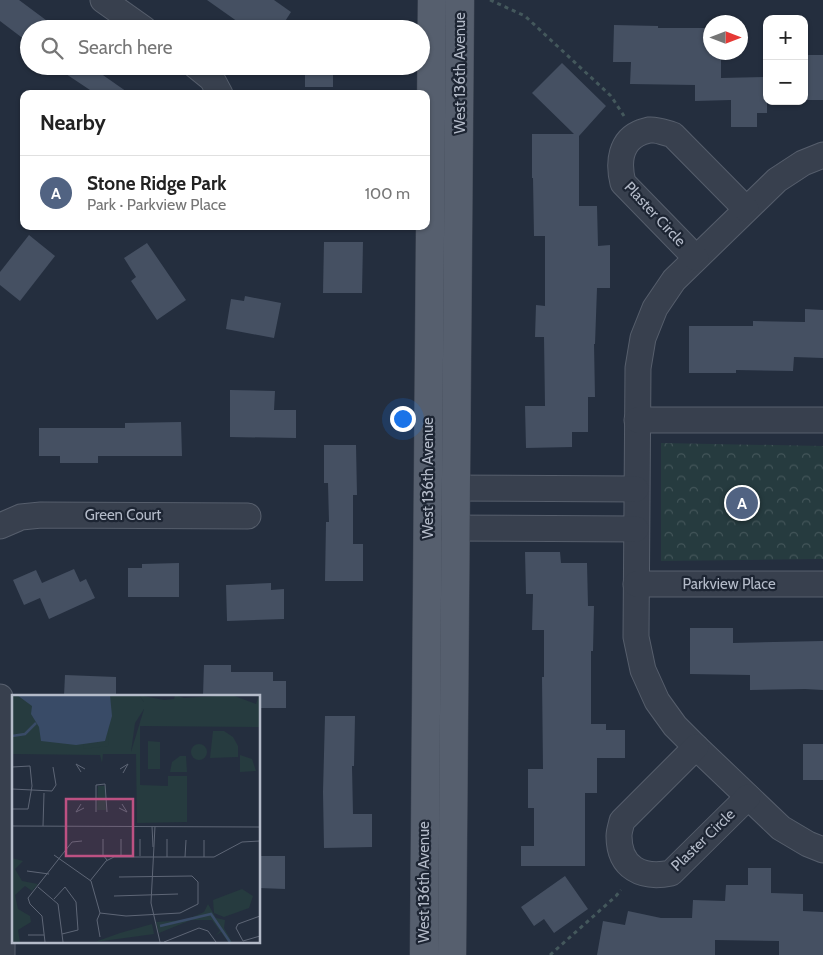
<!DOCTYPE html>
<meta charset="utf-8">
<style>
body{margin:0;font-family:Cabin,sans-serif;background:#f6f6f6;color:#222}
.controls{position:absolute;right:15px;top:15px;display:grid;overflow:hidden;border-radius:10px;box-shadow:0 1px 4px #0004}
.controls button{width:45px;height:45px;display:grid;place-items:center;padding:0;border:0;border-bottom:1px solid #e0e0e0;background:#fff;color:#222;font:25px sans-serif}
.compass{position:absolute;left:703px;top:15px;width:45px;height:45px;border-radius:50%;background:#fff;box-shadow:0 1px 4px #0004;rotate:90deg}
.you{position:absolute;left:402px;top:418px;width:18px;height:18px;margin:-12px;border:4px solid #fff;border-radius:50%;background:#1a73e8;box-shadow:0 0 0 8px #1a73e833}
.badge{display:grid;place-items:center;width:32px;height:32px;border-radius:50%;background:#516382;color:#fff;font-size:16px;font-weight:700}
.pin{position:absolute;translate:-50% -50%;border:2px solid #fff;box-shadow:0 1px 5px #0006}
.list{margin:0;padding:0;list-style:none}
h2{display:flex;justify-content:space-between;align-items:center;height:65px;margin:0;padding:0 20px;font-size:21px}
h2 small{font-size:16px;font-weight:400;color:#767676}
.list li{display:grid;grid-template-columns:32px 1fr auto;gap:15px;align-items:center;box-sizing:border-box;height:75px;padding:0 20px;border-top:1px solid #e0e0e0}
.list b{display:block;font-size:19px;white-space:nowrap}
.list p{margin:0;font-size:16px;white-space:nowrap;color:#767676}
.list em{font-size:16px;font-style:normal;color:#767676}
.icon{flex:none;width:28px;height:28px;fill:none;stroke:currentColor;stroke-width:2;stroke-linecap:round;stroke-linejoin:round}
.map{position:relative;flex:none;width:823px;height:955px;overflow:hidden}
.search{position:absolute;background:#fff;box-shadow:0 1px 4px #0004;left:20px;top:20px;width:410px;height:55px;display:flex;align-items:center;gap:12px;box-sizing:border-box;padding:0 18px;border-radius:28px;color:#767676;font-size:19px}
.panel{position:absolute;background:#fff;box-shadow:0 1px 4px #0004;left:20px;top:90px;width:410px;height:140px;border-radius:10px}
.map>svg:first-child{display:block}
.park{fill:url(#park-crowns)}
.building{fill:#455062}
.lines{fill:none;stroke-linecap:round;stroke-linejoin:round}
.minor-casing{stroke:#565e6c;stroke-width:27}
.major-casing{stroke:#414957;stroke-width:29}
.path{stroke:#44585c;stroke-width:3;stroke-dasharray:4 4;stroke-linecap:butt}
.minor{stroke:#38404e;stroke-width:25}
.major{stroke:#565f6e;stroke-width:28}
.labels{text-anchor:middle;stroke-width:4.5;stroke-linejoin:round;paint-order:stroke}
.street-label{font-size:15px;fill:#b4bbc9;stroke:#1d2533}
.inset-river{fill:none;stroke:#394b67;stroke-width:2.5}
.inset-road{fill:none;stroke:#5e6676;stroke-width:1}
.view{fill:#bd5182;fill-opacity:0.15;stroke:#bd5182;stroke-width:2.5}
.inset-edge{fill:none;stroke:#b4bbc9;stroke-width:2.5}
</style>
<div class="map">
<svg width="823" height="955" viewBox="0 0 823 955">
<defs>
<pattern id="park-crowns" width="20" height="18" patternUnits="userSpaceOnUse" patternTransform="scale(1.25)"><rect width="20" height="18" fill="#263b3f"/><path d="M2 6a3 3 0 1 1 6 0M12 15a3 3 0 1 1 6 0" fill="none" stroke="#435559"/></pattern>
</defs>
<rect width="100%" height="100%" fill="#242e3e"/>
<path class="park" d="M661,443l162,3v113l-162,2z"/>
<g class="building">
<path d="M0,0h19l39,29h-29v14l-29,-22z"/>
<path d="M207,0h67l17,12 -11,17h-32z"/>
<path d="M614,25l44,1v2h52v24h11v26l46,-1v36h-10v14h-26v-27l-36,1v-16l-65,-1 1,-22h-18z"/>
<rect x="804" y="55" width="19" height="45"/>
<path d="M562,63l44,43 -27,30v70h18l1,40 12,-1v43h-13l-2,56h-1l1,53h-7v35h-16v15l-46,1 -1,-42h20l-1,-69h-9l1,-32 9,1v-70h-11l-1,-58h-1v-44h42l-42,-41z"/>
<path d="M54,66h36l40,28h-34z"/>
<rect x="305" y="66" width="28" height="21"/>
<path d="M29,235l26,21 -35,45 -20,-16v-13z"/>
<path d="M324,242h39l-1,51h-39z"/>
<path d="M147,243l39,57 -29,20 -26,-39 5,-4 -12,-19z"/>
<path d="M245,296l36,7 -7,35 -48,-9 5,-30 13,2z"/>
<path d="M805,309l18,1v48l-29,-1 -1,14 -57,-1v3h-47v-47h64v-5l52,1z"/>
<path d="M230,390l45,1 -1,19h22v28l-66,-1z"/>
<path d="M181,422l1,34h-84v7h-38v-7h-21v-28h86v-5z"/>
<path d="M324,445h32l1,50h-4v49h10v37h-38l1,-59h3l-1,-39h-4z"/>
<path d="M525,552h35l1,11h26l1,43h6l-1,45h-2v73h15v6h19v28h-28v35h-12v73h-64v-20h13v-38h-6v-39h15l-1,-92h2v-47h-12l1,-36h-7z"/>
<path d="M179,563v34h-51v-29h14v-4z"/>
<path d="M74,569l6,13 6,-3 9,19 -46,21 -9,-21 -16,7 -11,-25 23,-10 6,13z"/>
<path d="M271,583v7l13,-1v30l-57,2 -1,-36z"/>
<path d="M690,628h43v15l90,-2v49l-18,-1 -55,1v-15l-60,-1z"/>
<path d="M204,665h27v7h42v9h13v27h-27v-12h-56z"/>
<path d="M65,675l51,2v19h-52z"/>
<path d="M325,716h30l-1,50h-2l1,48h19v33l-48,1 -1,-56z"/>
<rect x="803" y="744" width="20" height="36"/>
<path d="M259,856h26v33l-26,-1z"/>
<path d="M748,868h23v25l32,1v17l20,1v43h-44v-14l-64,-1v15h-118l6,-34 22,4 3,-14 33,7h31l1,-18 32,1 1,-16h22z"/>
<path d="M565,876l23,33 -34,24 -10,-14 -10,7 -13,-19z"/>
</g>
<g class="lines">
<g class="minor-casing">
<g id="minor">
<path d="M103,0l41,29"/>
<path d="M196,66l16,13 8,15"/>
<path d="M823,155l-20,8 -26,17 -103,100 -19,28 -12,30 -5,30 -2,269 7,33 14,31 18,25 21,21 85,81 27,16 15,6"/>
<path d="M696,258l-73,-75c-5,-20 -3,-43 19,-51 0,0 7,-2 7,-2 8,-1 16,3 24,5l73,74"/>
<path d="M637,420h186"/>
<path d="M436,488l200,1"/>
<path d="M0,526l21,-9 20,-2 207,1"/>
<path d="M435,528l201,1"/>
<path d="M636,584h187"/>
<path d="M0,697l1,14 2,72 -1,172"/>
<path d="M696,747l-74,74c-1,5 -3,10 -3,15 0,32 23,43 52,37l77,-76"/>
</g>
</g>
<g class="major-casing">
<g id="major">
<path d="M424,955l8,-955"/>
<path d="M452,955l8,-955"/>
</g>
</g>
<g class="path">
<path d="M490,0l35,16 86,80 13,20"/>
<path d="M550,955l66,-59 5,-6"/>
</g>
<use href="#minor" class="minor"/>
<use href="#major" class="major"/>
</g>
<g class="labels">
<g class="street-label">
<text transform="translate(460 73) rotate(-90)" y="5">West 136th Avenue</text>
<text transform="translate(655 214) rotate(47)" y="5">Plaster Circle</text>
<text transform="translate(428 478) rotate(-90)" y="5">West 136th Avenue</text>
<text x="123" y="520">Green Court</text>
<text x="729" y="589">Parkview Place</text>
<text transform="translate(703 840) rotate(-44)" y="5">Plaster Circle</text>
<text transform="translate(424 882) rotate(-90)" y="5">West 136th Avenue</text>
</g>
</g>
<g transform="translate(12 695)">
<rect width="248" height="248" fill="#242e3e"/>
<path d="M0,0h127l5,7v7l-9,14 -4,29h-119z" fill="#263b3f"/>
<path d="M97,24l-1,27 -25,3 1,-4 21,-4z" fill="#263b3f"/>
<path d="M127,0l25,5 10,-1 1,-4 9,3 48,-3 24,9 3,-9v32l-119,-1v59l28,1v-10h19v46l-50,1 -1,-69h-33l-1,9 -2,-8 -88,-1v-2h119l13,-43v-7zM86,91h7l1,24h-9zM0,163l11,3 -8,8 7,12 16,3 -6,7 -7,-5 -10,9 3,14 12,7 1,6 -13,8 2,12h-8zM196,209l8,14 9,2 -1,8 8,14h-4l-7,-10 -6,4 5,-5 -8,-11h-21l-32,13 -3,-11 30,-2 18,-8zM140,229l2,10 -59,8 25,-9z" fill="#263b3f"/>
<path d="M201,36h11l9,6 5,9v11l-28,1zM136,46l12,1v27h-12zM179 57a8 8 0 1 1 16 0a8 8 0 1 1-16 0ZM228,60l12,4 4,12 -16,1zM168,61h6l1,16h-17l2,-10zM230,194l11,7 -4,12 -25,9 -10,-4 -1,-13z" fill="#263b3f"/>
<path d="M5,0h93l2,21 -7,25 -29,4 -35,-4 -2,-14 -8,-13 1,-8z" fill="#394b67"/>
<path class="inset-river" d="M0,41l13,-2 11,-11M148,231l51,-12 19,28"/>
<path class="inset-road" d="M0,72l18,-1 2,20 -4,23h-16M108,74l8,-5 -5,9M69,77l-5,-8 9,5M0,94l40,2 4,-6 -3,-18M69,109l-5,8 8,-4M107,113l8,4 -5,-8M84,117v-27l9,-1 2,28M0,131l248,1M31,131l1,-33M140,131l1,21M143,131l-4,77 9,39M91,144v16l4,5M42,160l37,26 9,32M109,161v-17M128,161v-17M155,162v-18M173,162l1,-17M192,162v-17M15,176l22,3M78,186l16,-20 8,-4h100l28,-15 18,-1M26,192l20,17 5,38M102,201l64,-2M42,204l11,-12 11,15 2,28 -16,4M88,218l26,3 54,-3 18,-9v-22l-6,-6 -73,1M88,218l-3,7 3,17M248,221l-22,8 -2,4 7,13 17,-5M16,240h16M33,247l-3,-26 -12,-12 -2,-6 44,-56 10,-1M152,247l35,-14 9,3 8,11"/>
<path class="view" d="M54,104h67v57h-67z"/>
<rect width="248" height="248" class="inset-edge"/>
</g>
</svg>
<div class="controls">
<button>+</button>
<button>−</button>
</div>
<svg class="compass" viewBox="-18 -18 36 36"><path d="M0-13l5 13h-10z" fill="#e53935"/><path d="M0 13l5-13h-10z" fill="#767676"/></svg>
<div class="you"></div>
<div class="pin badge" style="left:742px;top:503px">A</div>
<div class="search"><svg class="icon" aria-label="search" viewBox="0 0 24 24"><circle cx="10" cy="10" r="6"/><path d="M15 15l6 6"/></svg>Search here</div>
<section class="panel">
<h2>Nearby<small></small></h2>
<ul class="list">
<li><span class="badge">A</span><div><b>Stone Ridge Park</b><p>Park · Parkview Place</p></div><em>100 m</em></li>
</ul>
</section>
</div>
